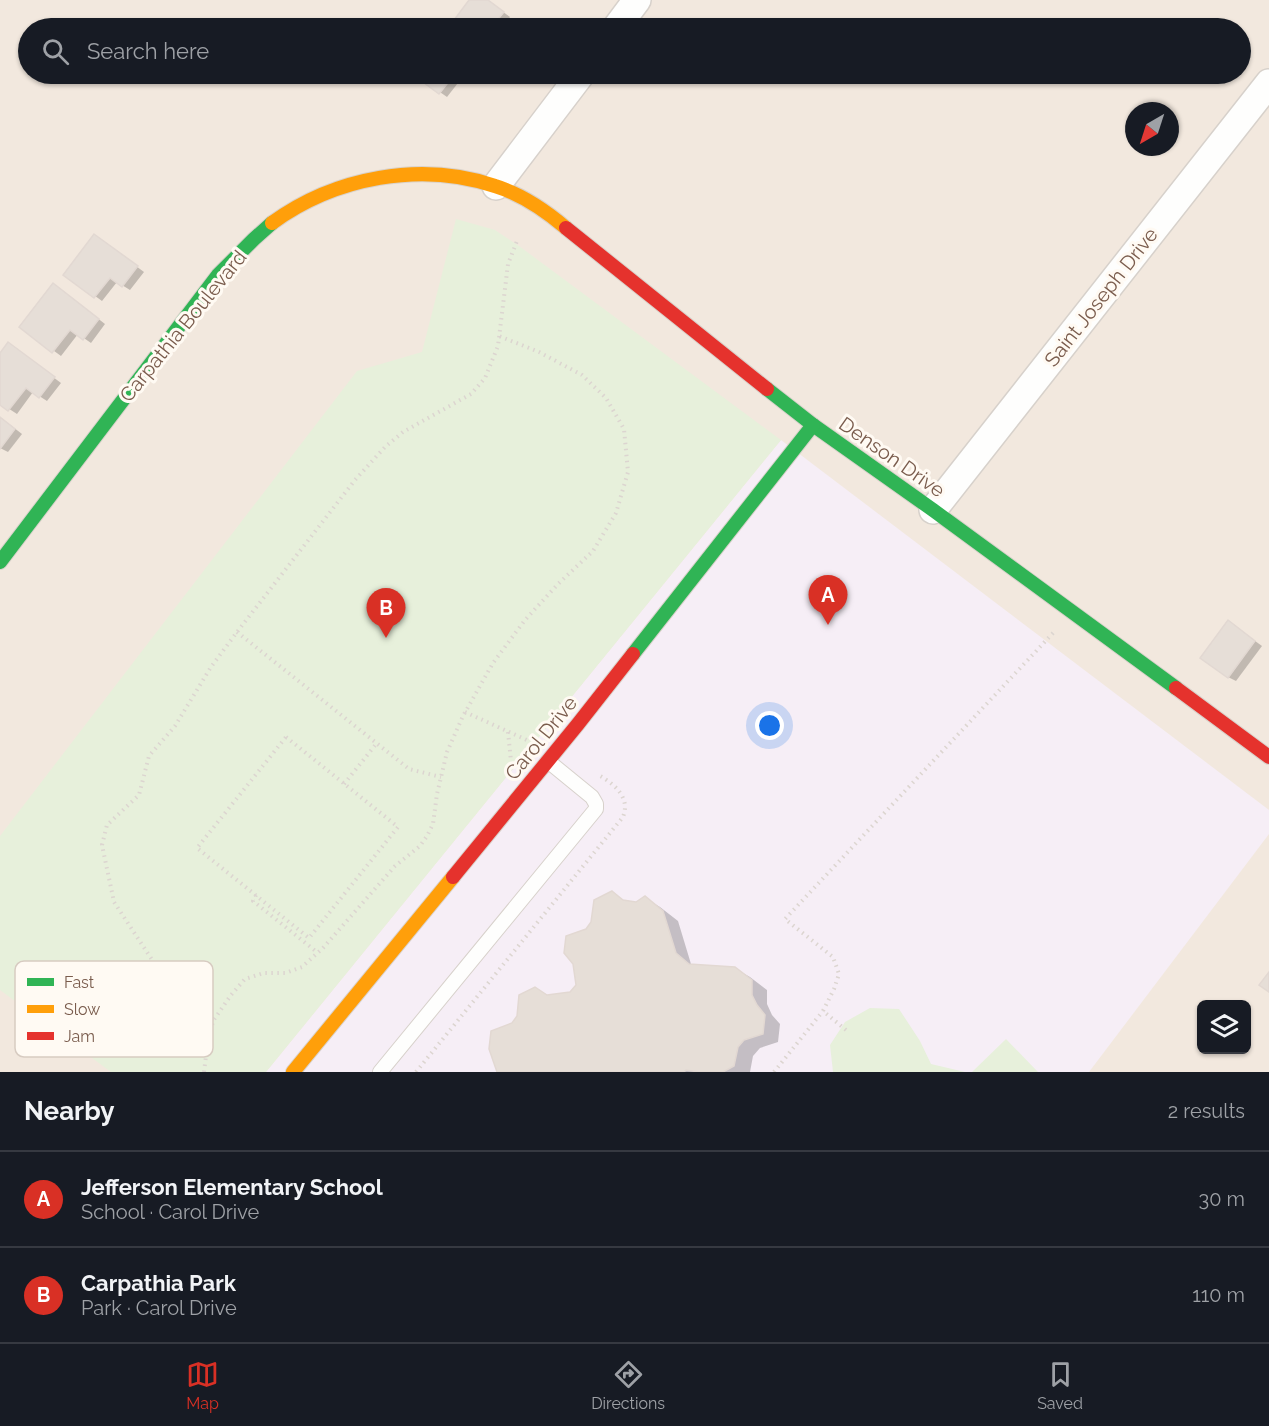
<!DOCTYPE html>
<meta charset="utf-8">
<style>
body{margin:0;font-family:Raleway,sans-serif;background:#20242c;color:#f1f3f6}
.controls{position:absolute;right:18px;bottom:18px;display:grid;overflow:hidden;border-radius:9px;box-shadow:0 2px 4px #0004}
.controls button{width:54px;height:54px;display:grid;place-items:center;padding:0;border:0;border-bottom:2px solid #363941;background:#171b24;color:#f1f3f6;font:30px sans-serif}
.compass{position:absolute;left:1125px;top:102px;width:54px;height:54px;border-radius:50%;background:#171b24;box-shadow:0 2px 4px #0004;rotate:219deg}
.you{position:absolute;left:770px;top:726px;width:21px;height:21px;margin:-15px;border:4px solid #fff;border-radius:50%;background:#1a73e8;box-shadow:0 0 0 9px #1a73e833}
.badge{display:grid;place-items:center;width:39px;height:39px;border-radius:50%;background:#d93025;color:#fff;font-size:20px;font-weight:700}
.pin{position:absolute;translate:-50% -50px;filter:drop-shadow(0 2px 3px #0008)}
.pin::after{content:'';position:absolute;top:32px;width:21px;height:18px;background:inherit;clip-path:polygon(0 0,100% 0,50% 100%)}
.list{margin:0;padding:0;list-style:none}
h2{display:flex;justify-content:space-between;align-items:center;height:78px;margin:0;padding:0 24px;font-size:26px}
h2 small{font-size:20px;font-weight:400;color:#9ea1a6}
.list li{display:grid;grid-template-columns:39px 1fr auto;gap:18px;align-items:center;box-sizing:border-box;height:96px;padding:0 24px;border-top:2px solid #363941}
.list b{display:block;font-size:22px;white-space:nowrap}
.list p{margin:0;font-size:20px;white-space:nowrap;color:#9ea1a6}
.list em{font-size:20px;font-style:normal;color:#9ea1a6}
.icon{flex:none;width:33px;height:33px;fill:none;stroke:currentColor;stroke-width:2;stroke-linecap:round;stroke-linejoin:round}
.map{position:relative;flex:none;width:1269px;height:1072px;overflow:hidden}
.search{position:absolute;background:#171b24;box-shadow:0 2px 4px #0004;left:18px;right:18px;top:18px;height:66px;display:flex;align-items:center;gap:15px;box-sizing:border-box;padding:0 21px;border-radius:33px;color:#9ea1a6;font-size:22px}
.sheet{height:270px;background:#171b24}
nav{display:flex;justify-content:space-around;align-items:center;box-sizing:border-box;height:84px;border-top:2px solid #363941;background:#171b24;font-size:16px;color:#9ea1a6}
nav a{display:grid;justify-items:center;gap:3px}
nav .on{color:#d93025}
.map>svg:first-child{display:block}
.residential{fill:#f2e8de;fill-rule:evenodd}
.education{fill:#f6eef6}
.green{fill:#e7f0db}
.shadow{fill:#0003}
.building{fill:#e6ded7;stroke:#e2d8d2;stroke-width:1.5}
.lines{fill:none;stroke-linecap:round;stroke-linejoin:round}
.lane-casing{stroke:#d7d1cb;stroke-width:16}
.street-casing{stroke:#d7d1cb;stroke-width:30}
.fast-casing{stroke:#d9d2cb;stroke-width:16}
.slow-casing{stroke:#d9d2cb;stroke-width:16}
.jam-casing{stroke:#d9d2cb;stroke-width:16}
.path{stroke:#dcd5d0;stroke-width:4;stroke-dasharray:1.5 4.5;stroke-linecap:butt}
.lane{stroke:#fefefd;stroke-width:14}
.street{stroke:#fefefd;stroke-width:27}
.fast{stroke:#30b455;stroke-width:14}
.slow{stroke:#ff9f0a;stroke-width:14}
.jam{stroke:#e5322d;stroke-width:14}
.labels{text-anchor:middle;stroke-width:6;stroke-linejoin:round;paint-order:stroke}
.street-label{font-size:20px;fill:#7a5c4d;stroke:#fffaf3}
.key{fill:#fffaf3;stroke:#d7cbc1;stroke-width:1.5}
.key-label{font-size:16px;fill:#7a5c4d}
</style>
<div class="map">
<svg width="1269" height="1072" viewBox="0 0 1269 1072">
<rect width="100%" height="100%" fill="#f9f5f0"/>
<path class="residential" d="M0,0h1269v1072h-1269zM28,28h1212v46h-1212zM1134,111h36v36h-36zM1202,1004h44v46h-44z"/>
<path class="education" d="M781,440l488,370v24l-180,238h-823z"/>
<g class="green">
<path d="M456,219l39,11 24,16 262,194 -515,632h-155l-111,-82v-154l357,-465 65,-19z"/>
<path d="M870,1008l29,1 21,32 11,23 34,8h-132l-3,-27 15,-23z"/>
<path d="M1006,1039l32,33h-66z"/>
</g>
<g class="shadow">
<path d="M470,0h17l23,17 -8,11h-43l-6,-4z"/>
<path d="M414,74h51l-18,23z"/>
<path d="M101,240l43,32 -14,18 -13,-8 -15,19 -37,-27z"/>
<path d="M60,289l45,35 -14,19 -13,-9 -17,22 -40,-29z"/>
<path d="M9,344l52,39 -14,18 -14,-9 -16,22 -17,-11v-48z"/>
<path d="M0,417l22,17 -14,18 -8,-4z"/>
<path d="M1236,627l26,19 -26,35 -8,-4z"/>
<path d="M612,893l15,9 9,1 9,-5 15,9 18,14 13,43 2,1 41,3 16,9 17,13v14l5,11 8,9 -2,18 -18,6 -7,8 -3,16h-252l14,-48 36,-27 23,-3 7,-8 9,-56z"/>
</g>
<g class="building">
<path d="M469,0h19l16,12 -13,16h-35l-5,-4z"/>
<path d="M412,74h43l-16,20z"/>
<path d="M94,234l44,32 -16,21 -12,-9 -16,20 -31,-23z"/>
<path d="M53,283l46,36 -16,21 -13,-10 -18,23 -33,-26z"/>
<path d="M8,342l47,35 -16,21 -13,-10 -18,23 -8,-6v-52z"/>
<path d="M0,417l15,12 -15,20z"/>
<path d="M1228,620l27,21 -27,37 -28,-20z"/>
<path d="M612,891l11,9 13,2 9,-6 18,15 13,42 13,11 46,3 17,13v15l5,10 8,10 -2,19 -19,6 -6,7 -4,19 -11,6h-24l-13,-2 -2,2h-187l-8,-23 2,-18 21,-8 5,-7 2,-21 16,-8 12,8 23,-3 6,-7 -3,-21 -9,-11 2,-17 20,-7 5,-7 3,-22z"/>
<path d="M1269,972v20l-10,-7z"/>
</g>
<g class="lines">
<g class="lane-casing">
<path id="lane" d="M380,1072l216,-263v-5l-4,-7 -44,-36"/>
</g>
<g class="street-casing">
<g id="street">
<path d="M616,28l21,-28"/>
<path d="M496,186l85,-112"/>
<path d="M933,510l336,-427"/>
</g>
</g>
<g class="fast-casing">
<g id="fast">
<path d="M767,389l46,36 120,85 243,178"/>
<path d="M0,562l218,-287 36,-36 18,-16"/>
<path d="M633,654l180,-229"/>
</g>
</g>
<g class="slow-casing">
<g id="slow">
<path d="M272,223c63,-46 149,-62 223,-37 26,8 51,25 71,42"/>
<path d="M293,1072l160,-195"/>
</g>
</g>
<g class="jam-casing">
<g id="jam">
<path d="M566,228l201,161"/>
<path d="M1176,688l93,69"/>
<path d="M453,877l125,-153 55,-70"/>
</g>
</g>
<g class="path">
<path d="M237,632l172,137 32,8"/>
<path d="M465,712l64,29"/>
<path d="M508,732l3,29"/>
<path d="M286,737l112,90 -89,111 -112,-90z"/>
<path d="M344,784l33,-41"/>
<path d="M256,895l-3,6 65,52"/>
<path d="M213,1021l-13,-5 -24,-20 -62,-94 -12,-57 5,-20 32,-30 10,-39 26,-30 36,-59 26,-35 118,-152 30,-33 18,-15 68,-38 14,-16 13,-32 10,-82 9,-23"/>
<path d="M846,1030l-23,-19 11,-22 5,-15 -6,-17 -48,-38 269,-287"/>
<path d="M204,1072l3,-24 6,-27 18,-26 14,-16 19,-6h21l17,-6 21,-19 72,-82 25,-20 7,-10 6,-12 4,-30 10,-42 16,-36 30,-53 32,-43 33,-36 35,-33 23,-38 12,-41 -4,-43 -18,-31 -24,-23 -43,-23 -40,-16"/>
<path d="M416,1072l207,-255c1,-3 2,-6 2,-10 0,-14 -14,-25 -25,-31"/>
<path d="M774,1072l49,-61"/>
</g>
<use href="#lane" class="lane"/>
<use href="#street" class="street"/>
<use href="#fast" class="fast"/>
<use href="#slow" class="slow"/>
<use href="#jam" class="jam"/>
</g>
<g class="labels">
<g class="street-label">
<text transform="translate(1101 297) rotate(-52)" y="7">Saint Joseph Drive</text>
<text transform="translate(183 326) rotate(-51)" y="7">Carpathia Boulevard</text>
<text transform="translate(892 457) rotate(35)" y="7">Denson Drive</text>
<text transform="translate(541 738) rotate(-51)" y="7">Carol Drive</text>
</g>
</g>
<rect x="15" y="961" width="198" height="96" rx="9" class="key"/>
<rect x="27" y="978" width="27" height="8" fill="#30b455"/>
<rect x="27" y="1005" width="27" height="8" fill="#ff9f0a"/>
<rect x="27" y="1032" width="27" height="8" fill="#e5322d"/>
<g class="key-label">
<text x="64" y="988">Fast</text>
<text x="64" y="1015">Slow</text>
<text x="64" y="1042">Jam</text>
</g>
</svg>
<div class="controls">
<button><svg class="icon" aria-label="layers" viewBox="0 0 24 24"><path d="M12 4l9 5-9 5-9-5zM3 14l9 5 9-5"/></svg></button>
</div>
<svg class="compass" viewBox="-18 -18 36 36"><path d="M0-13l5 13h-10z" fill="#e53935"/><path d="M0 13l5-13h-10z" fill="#9ea1a6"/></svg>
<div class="you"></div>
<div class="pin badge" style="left:828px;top:625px">A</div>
<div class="pin badge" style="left:386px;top:638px">B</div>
<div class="search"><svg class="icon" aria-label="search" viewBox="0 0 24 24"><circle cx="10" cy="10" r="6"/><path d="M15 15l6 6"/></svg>Search here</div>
</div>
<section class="sheet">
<h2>Nearby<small>2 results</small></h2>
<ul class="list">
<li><span class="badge">A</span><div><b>Jefferson Elementary School</b><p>School · Carol Drive</p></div><em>30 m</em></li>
<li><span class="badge">B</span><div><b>Carpathia Park</b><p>Park · Carol Drive</p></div><em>110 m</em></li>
</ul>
</section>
<nav>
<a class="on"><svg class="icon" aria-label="map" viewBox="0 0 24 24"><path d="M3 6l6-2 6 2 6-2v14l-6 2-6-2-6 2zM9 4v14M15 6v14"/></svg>Map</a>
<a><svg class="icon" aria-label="directions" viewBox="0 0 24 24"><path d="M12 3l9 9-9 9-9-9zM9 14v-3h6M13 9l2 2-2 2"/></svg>Directions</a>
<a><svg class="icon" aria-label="saved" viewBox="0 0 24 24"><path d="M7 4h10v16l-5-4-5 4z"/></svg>Saved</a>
</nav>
